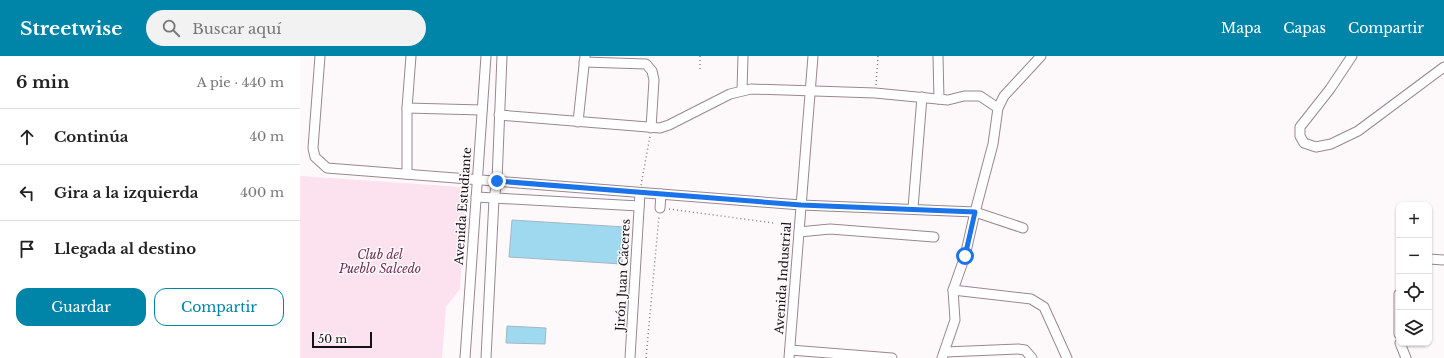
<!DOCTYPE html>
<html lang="es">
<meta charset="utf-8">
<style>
body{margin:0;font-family:"Libre Baskerville",serif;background:#f2f2f2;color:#222}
.controls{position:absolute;right:12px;bottom:12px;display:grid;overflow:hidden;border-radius:8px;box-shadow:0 1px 3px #0004}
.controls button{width:36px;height:36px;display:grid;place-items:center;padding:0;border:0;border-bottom:1px solid #e0e0e0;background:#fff;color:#222;font:20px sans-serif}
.scale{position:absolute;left:12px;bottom:10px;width:60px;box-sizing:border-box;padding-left:4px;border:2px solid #171114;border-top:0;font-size:11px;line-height:14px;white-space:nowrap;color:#171114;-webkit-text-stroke:3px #fdf9fb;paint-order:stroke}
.stop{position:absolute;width:12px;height:12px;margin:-9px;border:3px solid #1a73e8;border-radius:50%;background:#fff}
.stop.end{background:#1a73e8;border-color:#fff;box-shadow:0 1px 4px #0008}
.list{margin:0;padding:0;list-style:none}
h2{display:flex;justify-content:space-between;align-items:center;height:52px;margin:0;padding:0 16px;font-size:17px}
h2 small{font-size:13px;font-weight:400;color:#767676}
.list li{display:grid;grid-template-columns:26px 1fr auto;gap:12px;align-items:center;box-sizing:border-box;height:56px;padding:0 16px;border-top:1px solid #e0e0e0}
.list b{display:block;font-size:15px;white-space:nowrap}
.list em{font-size:13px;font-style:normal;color:#767676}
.actions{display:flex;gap:8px;padding:12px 16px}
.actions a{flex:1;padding:9px 0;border:1px solid #0084a7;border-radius:12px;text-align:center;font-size:14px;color:#0084a7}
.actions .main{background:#0084a7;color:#fff}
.icon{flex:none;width:22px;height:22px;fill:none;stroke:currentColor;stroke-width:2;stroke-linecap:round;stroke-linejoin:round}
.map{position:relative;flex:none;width:1144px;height:302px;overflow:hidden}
header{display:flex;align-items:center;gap:24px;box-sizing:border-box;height:56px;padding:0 20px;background:#0084a7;color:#fff}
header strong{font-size:19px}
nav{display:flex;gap:22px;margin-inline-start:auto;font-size:14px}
.search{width:280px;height:36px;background:#f2f2f2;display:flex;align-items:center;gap:10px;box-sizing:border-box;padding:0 14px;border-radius:22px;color:#767676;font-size:15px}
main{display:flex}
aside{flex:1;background:#fff}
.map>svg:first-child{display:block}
.green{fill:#fce1ee}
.building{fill:#9ed9f0;stroke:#a3b7c0}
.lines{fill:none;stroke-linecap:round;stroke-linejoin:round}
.minor-casing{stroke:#9a8790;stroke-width:11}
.path{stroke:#878284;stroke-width:1.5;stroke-dasharray:1 3;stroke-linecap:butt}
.minor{stroke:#fff;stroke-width:9}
.route{stroke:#1a73e8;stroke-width:5}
.labels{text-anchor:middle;stroke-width:3;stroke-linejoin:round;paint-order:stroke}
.street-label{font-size:12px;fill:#171114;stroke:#fdf9fb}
.park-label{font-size:12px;font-style:italic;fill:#6e3053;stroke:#fdf9fb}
</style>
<header>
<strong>Streetwise</strong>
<div class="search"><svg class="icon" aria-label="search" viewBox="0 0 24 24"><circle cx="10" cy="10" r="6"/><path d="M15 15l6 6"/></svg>Buscar aquí</div>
<nav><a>Mapa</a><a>Capas</a><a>Compartir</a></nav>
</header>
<main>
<aside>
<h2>6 min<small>A pie · 440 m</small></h2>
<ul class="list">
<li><svg class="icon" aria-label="ahead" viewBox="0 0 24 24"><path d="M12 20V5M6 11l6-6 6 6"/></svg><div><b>Continúa</b></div><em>40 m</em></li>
<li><svg class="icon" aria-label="left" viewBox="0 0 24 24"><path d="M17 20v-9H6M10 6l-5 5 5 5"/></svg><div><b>Gira a la izquierda</b></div><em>400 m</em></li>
<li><svg class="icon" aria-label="arrive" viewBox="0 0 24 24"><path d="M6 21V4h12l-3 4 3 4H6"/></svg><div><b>Llegada al destino</b></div></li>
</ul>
<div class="actions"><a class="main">Guardar</a><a>Compartir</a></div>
</aside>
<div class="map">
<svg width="1144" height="302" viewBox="0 0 1144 302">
<rect width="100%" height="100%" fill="#fdf9fb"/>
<path class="green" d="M0,120l161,11 5,6 -6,96 -14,18 -4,51h-142z"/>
<g class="building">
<path d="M212,164l113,7 -3,37 -113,-7z"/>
<path d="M207,270l39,2 -1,16 -39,-1z"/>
</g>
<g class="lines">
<g class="minor-casing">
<g id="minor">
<path d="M20,0l-7,92 2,9 12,11 474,37 174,7 48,16"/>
<path d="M638,0l1,43"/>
<path d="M1052,0l-22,33 -30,38v9l4,7 12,4 15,-3 27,-13 86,-64"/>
<path d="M284,6l62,2 6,7 2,9 -3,48"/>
<path d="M442,34l1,-34"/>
<path d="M107,52l75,2"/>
<path d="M199,59l161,13 9,-3 61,-31 21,-5 124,4 73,7 16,-4h16l18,12"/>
<path d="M278,66l7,-66"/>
<path d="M107,118v-66l4,-52"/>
<path d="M176,141l163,9"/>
<path d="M360,152l1,-14"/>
<path d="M613,152l9,-111"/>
<path d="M499,176l31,-3 104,8"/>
<path d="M1129,203l15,1"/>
<path d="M653,234l78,9 13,8 23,51"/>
<path d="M1099,238v40"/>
<path d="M1100,287l6,15"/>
<path d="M490,294l102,8"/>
<path d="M645,296l73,-3 7,1 7,8"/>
<path d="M165,302l21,-302"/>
<path d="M186,302l8,-159 3,-18 5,-125"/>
<path d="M330,302l10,-165"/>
<path d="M489,302l24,-302"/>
<path d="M642,302l13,-38 -2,-30 12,-34 10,-44 18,-68 5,-36 6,-12 37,-40"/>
</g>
</g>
<g class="path">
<path d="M400,13v-13"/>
<path d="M576,29l2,-29"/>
<path d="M341,129l9,-49"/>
<path d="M369,153l105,14"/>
<path d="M346,302l13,-142"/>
</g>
<use href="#minor" class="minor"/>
</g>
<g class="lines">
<path class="route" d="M197,125l304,24 174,7 -10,44"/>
</g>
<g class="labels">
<g class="street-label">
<text transform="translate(163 150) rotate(-86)" y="4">Avenida Estudiante</text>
<text transform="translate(323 219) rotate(-87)" y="4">Jirón Juan Cáceres</text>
<text transform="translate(483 222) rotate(-86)" y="4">Avenida Industrial</text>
</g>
<g class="park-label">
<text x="80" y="203">Club del<tspan x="80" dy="14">Pueblo Salcedo</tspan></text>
</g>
</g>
</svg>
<div class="controls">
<button>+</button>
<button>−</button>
<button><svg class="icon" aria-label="locate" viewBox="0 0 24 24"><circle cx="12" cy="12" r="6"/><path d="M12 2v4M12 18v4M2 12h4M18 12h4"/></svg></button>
<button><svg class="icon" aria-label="layers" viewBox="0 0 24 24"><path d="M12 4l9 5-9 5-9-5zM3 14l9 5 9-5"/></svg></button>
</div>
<div class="scale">50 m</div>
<div class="stop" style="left:665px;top:200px"></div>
<div class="stop end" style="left:197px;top:125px"></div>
</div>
</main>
